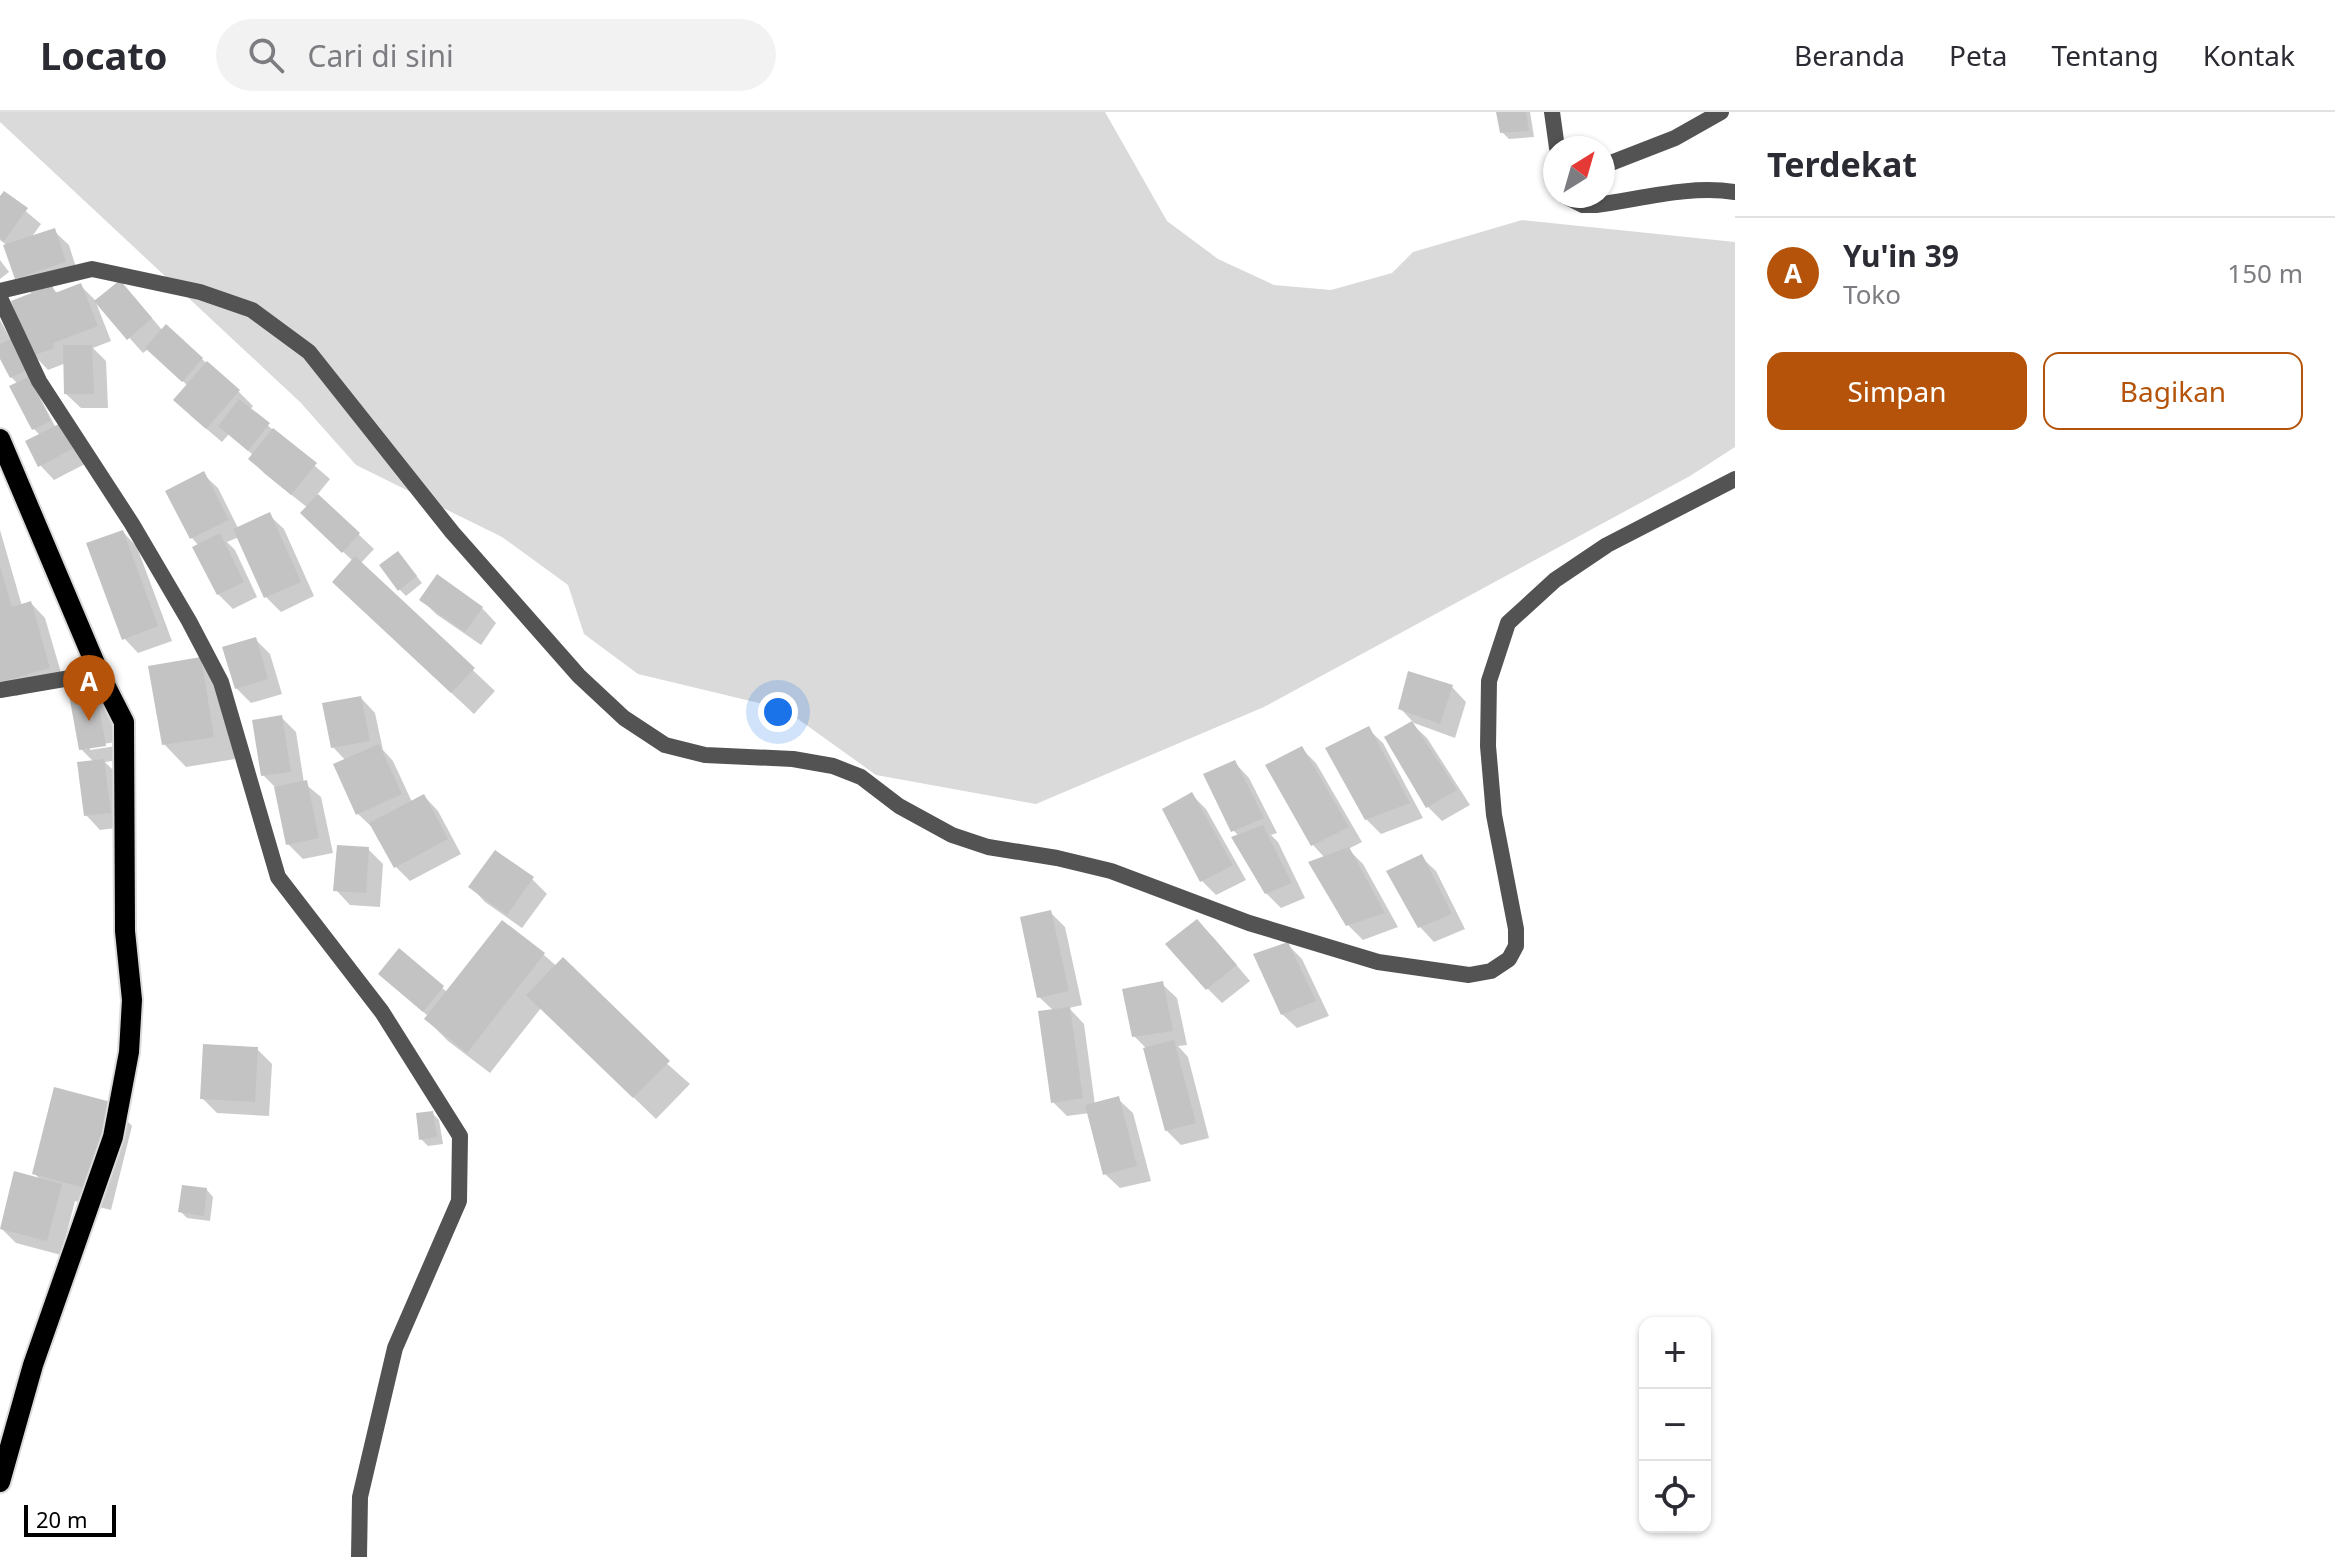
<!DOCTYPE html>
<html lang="id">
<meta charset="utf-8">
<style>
body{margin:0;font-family:"Noto Sans",sans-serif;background:#f2f2f3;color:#2b2b33}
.controls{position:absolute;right:24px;bottom:24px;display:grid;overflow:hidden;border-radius:16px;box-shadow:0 2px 6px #0004}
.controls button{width:72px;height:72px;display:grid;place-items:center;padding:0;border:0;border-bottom:2px solid #e1e1e2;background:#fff;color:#2b2b33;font:40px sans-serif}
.compass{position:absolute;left:1543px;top:24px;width:72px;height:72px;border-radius:50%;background:#fff;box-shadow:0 2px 6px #0004;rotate:37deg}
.scale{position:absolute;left:24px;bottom:20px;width:92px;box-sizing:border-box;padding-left:8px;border:4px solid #000;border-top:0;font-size:22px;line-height:28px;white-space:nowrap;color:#000;-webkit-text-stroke:6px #fff;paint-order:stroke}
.you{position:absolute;left:778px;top:600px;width:28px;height:28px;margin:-20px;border:6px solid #fff;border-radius:50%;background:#1a73e8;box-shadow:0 0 0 12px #1a73e833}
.badge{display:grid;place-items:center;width:52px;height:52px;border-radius:50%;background:#b45309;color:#fff;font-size:26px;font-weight:700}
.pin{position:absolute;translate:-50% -66px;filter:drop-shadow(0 2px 4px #0008)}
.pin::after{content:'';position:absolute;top:42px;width:28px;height:24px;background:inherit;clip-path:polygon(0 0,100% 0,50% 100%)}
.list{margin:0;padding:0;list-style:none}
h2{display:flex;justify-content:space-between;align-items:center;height:104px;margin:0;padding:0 32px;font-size:34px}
h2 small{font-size:26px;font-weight:400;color:#7c7c81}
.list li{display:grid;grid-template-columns:52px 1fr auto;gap:24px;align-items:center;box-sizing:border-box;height:112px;padding:0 32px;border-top:2px solid #e1e1e2}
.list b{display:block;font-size:30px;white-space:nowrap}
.list p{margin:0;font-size:26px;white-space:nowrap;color:#7c7c81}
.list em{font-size:26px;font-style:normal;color:#7c7c81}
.actions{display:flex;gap:16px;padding:24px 32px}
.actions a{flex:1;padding:18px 0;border:2px solid #b45309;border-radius:16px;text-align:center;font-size:28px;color:#b45309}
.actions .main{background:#b45309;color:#fff}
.icon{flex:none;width:44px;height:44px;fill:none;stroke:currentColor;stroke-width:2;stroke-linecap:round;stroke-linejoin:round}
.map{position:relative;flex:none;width:1735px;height:1445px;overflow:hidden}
header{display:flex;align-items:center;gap:48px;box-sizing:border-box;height:112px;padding:0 40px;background:#fff;border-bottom:2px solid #e1e1e2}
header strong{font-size:38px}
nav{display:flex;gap:44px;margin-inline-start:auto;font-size:28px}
.search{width:560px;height:72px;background:#f2f2f3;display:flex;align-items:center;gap:20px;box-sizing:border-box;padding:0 28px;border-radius:44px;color:#7c7c81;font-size:30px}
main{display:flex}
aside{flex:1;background:#fff}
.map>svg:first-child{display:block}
.green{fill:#dadada}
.shadow{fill:#0003;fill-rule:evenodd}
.building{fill:#c3c3c3}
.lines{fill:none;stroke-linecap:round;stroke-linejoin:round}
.primary-casing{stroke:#dbdbdb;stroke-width:24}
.minor{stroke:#535353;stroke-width:16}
.primary{stroke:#000;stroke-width:20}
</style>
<header>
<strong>Locato</strong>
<div class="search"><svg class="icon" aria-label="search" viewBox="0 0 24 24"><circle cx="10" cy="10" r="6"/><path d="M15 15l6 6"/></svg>Cari di sini</div>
<nav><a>Beranda</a><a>Peta</a><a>Tentang</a><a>Kontak</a></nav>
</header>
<main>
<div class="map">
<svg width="1735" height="1445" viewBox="0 0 1735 1445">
<rect width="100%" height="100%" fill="#fff"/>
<path class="green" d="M0,0h1105l62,109 51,38 56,26 57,5 61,-17 21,-21 109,-32 213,22v205l-45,29 -426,231 -228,97 -160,-29 -92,-66 -146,-35 -54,-40 -16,-49 -66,-48 -146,-72 -55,-62 -301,-281z"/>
<g class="shadow">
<path d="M1498,0h32l4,25 -25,2 -7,-7z"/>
<path d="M4,81l37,31 -10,14 23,-7 15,14 10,32 -28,9 7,8 23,-8 14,14 16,41 -18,7 13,13 2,47h-27l-15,-14v-31l-18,7 -14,-15 -1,-60 -16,-17 -9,-32 -8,-6v-41z"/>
<path d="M0,148l9,12 -9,7z"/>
<path d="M134,185l29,34 3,-4 73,65 14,14 -3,4 80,69 -13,16 57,54 -14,15 135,127 -21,23 -118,-110 -3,-43 -36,-33 -9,-20 -43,-34 -15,-15 3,-4 -24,-21 -7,8 -32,-27 -2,-29 -40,-37 -5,4 -46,-51z"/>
<path d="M0,208l32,57 -5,2 7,7 22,42 31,35 -33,17 -14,-15 1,-29 -7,-7 -22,-42 6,-3 -7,-7 -11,-22z"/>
<path d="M203,362l15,14 20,40 31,-13 15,14 30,67 -33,16 -15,-15 -27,-60 -12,5 8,8 22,47 -24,12 -15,-15 -19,-48 -7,-8 -24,-46z"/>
<path d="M0,418l22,76 9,-3 14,15 19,65 -48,13 -14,-15 -2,-6z"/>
<path d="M123,420l14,15 35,94 -34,12 -14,-15z"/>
<path d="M404,448l18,23 -16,13 -7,-7z"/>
<path d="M421,487l61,9 14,15 -15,22 -45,-31z"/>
<path d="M255,527l15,15 12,40 -31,9 -15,-15z"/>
<path d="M200,547l22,23 13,77 -49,8 -22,-23z"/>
<path d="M95,575l14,14 11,59 -15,2 13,13 6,52 -24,3 -14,-15 8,-53 -13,-13zM116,630v4l-26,4v-4z"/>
<path d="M1452,575l14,15 -11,36 -41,-15 -14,-15z"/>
<path d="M361,586l14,15 8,37 10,11 19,41 12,-6 14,15 23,43 -51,27 -14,-14 -23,-39 -15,-14 -12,-53 -13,-14z"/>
<path d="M281,605l15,15 8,51 17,14 12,56 -30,6 -15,-15 -11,-55 -14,-14z"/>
<path d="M1412,612l15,14 43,67 -28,16 -15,-15z"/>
<path d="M1368,617l15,14 40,75 -42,16 -15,-15z"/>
<path d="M1302,637l14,14 46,79 -14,7 15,15 35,63 -35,13 -15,-15 -23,-67 -12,-13z"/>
<path d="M1235,651l14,15 28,55 -6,2 7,7 27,56 -24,10 -15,-15 -27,-57 -6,-6z"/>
<path d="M1192,683l14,14 40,71 -30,15 -14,-14z"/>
<path d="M368,737l15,15 -3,43 -30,-2 -14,-15z"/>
<path d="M1421,745l15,14 29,58 -31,13 -14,-15z"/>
<path d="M532,767l15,15 -25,34 -37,-26 -14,-15z"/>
<path d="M1050,800l15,15 17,78 -13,3 15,16 11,81 23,-6 15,14 18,68 -31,7 -15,-14 -15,-61 -23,3 -14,-14 1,-91 -15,-14z"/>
<path d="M503,810l41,33 146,129 -34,35 -115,-111 -51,65 -42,-32 -22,-22 2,-3 -48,-42 19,-23 48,41z"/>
<path d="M1212,824l38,45 -28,22 -15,-15z"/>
<path d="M1287,832l15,15 27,57 -32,12 -15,-14z"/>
<path d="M1162,872l15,14 10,47 -9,1 10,11 21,81 -28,7 -15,-15 -19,-81 -13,-13z"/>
<path d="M257,937l15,15 -3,52 -52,-3 -14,-14z"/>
<path d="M110,991l22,23 -21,84 -36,-9 -14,54 -45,-12 -14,-14 39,-49 -6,-6z"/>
<path d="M432,1001l7,7 4,24 -15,2 -7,-7z"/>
<path d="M207,1078l6,7 -3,24 -23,-3 -6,-6z"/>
</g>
<g class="building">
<path d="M1496,0h30l3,19 -29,2z"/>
<path d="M4,79l24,17 -24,33 -4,-3v-42z"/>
<path d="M55,116l11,34 -51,17 -12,-34z"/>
<path d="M120,168l32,38 -25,22 -33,-39z"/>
<path d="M81,171l17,43 -45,17 1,5 -22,8 -21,-55 41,-16 3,8z"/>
<path d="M166,212l37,34 -21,24 -37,-34z"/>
<path d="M11,227l16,31 -17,8 -10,-19v-15z"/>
<path d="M63,233h29l2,49h-30z"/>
<path d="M207,249l33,29 -34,39 -33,-29z"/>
<path d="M28,265l23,44 -19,9 -23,-44z"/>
<path d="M239,287l31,24 -22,28 -30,-25z"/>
<path d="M61,311l13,25 -36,19 -13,-26z"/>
<path d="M273,316l44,35 -26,32 -43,-36z"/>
<path d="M204,359l25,49 -39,19 -25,-48z"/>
<path d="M318,382l42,39 -18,20 -42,-40z"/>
<path d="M270,400l31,70 -37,16 -31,-69z"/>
<path d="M123,418l35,96 -36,14 -36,-97z"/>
<path d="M220,421l24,49 -27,13 -25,-48z"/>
<path d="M398,439l19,25 -19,15 -19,-26z"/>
<path d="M355,444l120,112 -24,25 -119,-111z"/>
<path d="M0,454l12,41 19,-6 19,67 -50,14z"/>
<path d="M437,462l46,33 -18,25 -46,-32z"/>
<path d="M256,525l12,42 -33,10 -13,-42z"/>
<path d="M201,545l13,80 -52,8 -14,-79z"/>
<path d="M1408,559l45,14 -13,39 -42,-15z"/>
<path d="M95,572l11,62 -27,4 -11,-61z"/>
<path d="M361,584l9,45 -39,7 -9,-45z"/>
<path d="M282,603l9,57 -30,4 -9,-56z"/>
<path d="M1412,609l45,69 -31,18 -42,-71z"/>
<path d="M1369,614l41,77 -45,17 -40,-72z"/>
<path d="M379,632l23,50 -46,21 -23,-51z"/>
<path d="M1302,634l47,81 -38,19 -46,-81z"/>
<path d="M104,647l7,54 -27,3 -7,-54z"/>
<path d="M1235,648l29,58 -33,14 -28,-58z"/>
<path d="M307,668l12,58 -33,7 -12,-58z"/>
<path d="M1192,680l41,73 -33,17 -38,-73z"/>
<path d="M424,682l24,45 -54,29 -25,-45z"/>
<path d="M1263,713l29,58 -27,11 -34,-57z"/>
<path d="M337,733l32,2 -3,46 -33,-2z"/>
<path d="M1349,735l36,66 -39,13 -38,-64z"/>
<path d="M495,738l39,27 -27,38 -39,-28z"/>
<path d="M1422,742l30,60 -34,14 -32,-57z"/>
<path d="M1051,798l18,81 -32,7 -17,-81z"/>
<path d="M1197,807l40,46 -31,25 -41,-46z"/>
<path d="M502,808l43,33 -78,100 -43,-34z"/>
<path d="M1288,830l28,59 -35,14 -28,-61z"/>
<path d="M399,836l45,38 -21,26 -45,-38z"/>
<path d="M563,845l107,104 -37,37 -107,-103z"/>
<path d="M1163,869l10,50 -41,6 -10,-48z"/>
<path d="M1070,895l13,91 -32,5 -13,-92z"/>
<path d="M1174,928l22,83 -31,8 -22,-83z"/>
<path d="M203,932l55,3 -3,55 -55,-3z"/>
<path d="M54,975l57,15 -22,87 -57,-15z"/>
<path d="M1119,984l18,70 -34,9 -18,-70z"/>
<path d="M433,999l4,26 -18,3 -3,-27z"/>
<path d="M14,1059l48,13 -15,57 -47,-12z"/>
<path d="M182,1073l25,3 -3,28 -26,-4z"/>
</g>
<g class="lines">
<g class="primary-casing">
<path id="primary" d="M0,327l99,234 25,49 1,209 7,69 -3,52 -16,85 -80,228 -33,117"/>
</g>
<g class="minor">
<path d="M1552,0l5,36"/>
<path d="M1603,54l72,-28 46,-26"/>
<path d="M1565,84l18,9h13c45,-6 93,-20 139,-13"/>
<path d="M0,179l92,-22 108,23 52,18 57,42 143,180 127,144 45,42 41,27 40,10 88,4 40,7 28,11 38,29 53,29 36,12 69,11 54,13 138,52 129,39 91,13 22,-4 18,-12 7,-13v-17l-22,-114 -6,-69 1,-65 19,-58 47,-43 52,-35 128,-66"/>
<path d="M0,186l39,83 93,143 57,97 32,61 57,195 104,135 78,124 -1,65 -64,147 -35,149 -1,60"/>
<path d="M0,578l99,-17"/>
</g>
<use href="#primary" class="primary"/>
</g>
</svg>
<div class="controls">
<button>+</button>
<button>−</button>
<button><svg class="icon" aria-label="locate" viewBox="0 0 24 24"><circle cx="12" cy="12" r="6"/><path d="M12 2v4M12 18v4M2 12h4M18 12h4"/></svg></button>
</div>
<svg class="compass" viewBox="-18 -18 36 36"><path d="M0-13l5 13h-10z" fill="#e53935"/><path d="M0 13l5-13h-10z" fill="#7c7c81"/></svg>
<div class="scale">20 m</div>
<div class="you"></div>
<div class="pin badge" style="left:89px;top:609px">A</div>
</div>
<aside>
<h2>Terdekat<small></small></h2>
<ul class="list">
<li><span class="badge">A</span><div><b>Yu'in 39</b><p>Toko</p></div><em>150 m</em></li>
</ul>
<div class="actions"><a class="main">Simpan</a><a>Bagikan</a></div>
</aside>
</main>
